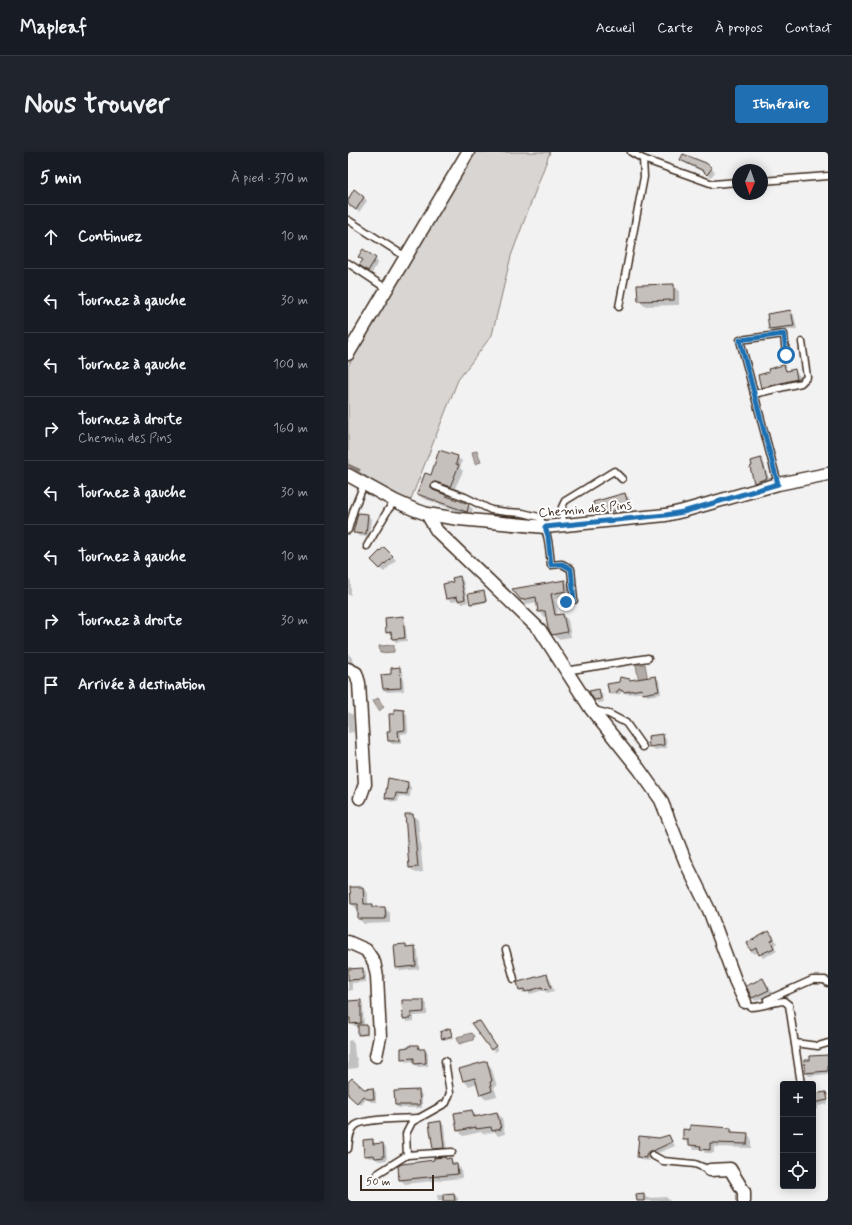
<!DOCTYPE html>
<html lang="fr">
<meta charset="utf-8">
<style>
body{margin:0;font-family:Mynerve,sans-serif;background:#20242c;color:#f1f3f6}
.controls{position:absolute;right:12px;bottom:12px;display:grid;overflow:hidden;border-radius:4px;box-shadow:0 2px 10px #0003}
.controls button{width:36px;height:36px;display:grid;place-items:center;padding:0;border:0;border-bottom:1px solid #363941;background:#171b24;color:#f1f3f6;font:20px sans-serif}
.compass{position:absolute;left:384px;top:12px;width:36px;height:36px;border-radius:50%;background:#171b24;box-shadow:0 2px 10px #0003;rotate:182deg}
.scale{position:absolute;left:12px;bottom:10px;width:74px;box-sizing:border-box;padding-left:4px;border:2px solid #3b2a1e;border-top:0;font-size:11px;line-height:14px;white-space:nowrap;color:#3b2a1e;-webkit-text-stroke:3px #fff;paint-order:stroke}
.stop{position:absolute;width:12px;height:12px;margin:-9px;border:3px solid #1f6fb2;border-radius:50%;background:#fff}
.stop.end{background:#1f6fb2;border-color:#fff;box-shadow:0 1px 4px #0008}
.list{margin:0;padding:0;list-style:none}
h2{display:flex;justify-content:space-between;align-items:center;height:52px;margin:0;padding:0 16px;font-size:17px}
h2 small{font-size:13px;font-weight:400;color:#9ea1a6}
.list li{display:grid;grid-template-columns:26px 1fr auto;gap:12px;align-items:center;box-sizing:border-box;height:64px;padding:0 16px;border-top:1px solid #363941}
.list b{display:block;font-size:15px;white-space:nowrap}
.list p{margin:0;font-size:13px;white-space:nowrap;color:#9ea1a6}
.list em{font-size:13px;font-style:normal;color:#9ea1a6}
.icon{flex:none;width:22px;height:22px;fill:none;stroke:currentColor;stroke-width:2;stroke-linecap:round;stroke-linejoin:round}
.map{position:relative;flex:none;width:480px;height:1049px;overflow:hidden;border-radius:4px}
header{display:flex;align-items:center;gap:24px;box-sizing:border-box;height:56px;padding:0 20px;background:#171b24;border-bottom:1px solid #363941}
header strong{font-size:19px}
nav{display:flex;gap:22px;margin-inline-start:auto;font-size:14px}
.intro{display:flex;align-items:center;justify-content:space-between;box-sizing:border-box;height:96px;padding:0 24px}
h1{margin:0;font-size:28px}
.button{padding:10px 18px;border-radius:4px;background:#1f6fb2;color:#fff;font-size:14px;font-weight:700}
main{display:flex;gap:24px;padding:0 24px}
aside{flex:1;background:#171b24;border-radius:4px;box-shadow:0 2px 10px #0003}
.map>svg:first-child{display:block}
.green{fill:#d8d5d2;stroke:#8a8078}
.water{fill:#b2aba7;stroke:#827770}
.shadow{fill:#0003}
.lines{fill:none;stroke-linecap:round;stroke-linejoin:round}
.stream{stroke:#827770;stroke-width:3}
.building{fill:#c6c0bd;stroke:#3b2a1e}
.service-casing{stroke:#3b2a1e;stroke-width:9}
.minor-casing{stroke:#3b2a1e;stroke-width:15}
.service{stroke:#fff;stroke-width:6}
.minor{stroke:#fff;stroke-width:12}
.route{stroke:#1f6fb2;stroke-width:5}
.labels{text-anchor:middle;stroke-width:4;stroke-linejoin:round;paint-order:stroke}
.street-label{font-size:13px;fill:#3b2a1e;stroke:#fff}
</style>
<header>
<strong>Mapleaf</strong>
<nav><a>Accueil</a><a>Carte</a><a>À propos</a><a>Contact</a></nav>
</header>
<div class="intro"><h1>Nous trouver</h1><a class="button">Itinéraire</a></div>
<main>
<aside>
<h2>5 min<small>À pied · 370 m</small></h2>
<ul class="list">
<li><svg class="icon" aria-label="ahead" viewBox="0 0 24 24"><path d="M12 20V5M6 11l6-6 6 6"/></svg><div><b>Continuez</b></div><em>10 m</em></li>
<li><svg class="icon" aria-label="left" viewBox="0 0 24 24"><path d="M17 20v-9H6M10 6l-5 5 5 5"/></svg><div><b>Tournez à gauche</b></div><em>30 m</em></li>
<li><svg class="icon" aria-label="left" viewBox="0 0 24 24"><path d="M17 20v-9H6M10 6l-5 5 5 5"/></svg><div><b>Tournez à gauche</b></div><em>100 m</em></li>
<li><svg class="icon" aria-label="right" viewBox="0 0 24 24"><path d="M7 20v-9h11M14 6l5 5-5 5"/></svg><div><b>Tournez à droite</b><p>Chemin des Pins</p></div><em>160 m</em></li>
<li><svg class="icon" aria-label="left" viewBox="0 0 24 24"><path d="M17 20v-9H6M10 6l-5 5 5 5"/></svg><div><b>Tournez à gauche</b></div><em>30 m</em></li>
<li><svg class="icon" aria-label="left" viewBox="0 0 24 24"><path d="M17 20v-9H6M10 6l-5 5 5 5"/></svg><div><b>Tournez à gauche</b></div><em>10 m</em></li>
<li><svg class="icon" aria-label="right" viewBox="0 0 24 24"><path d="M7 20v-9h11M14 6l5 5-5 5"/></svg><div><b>Tournez à droite</b></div><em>30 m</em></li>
<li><svg class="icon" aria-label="arrive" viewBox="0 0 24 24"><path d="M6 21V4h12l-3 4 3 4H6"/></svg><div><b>Arrivée à destination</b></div></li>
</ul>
</aside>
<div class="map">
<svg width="480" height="1049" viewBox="0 0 480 1049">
<rect width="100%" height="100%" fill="#f3f2f2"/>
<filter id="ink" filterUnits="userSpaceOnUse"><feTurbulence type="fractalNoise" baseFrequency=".025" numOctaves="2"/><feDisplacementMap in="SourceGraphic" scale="8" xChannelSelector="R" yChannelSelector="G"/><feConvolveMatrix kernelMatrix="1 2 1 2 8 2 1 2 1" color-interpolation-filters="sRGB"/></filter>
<g filter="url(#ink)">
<path class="green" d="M124,0h78l-39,104 -19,79 -34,45 -49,124 -61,-39v-99z"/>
<g class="water">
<path d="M129,299l4,11 -6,2 -3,-12z"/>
<path d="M46,493v7l-14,1 -1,-7z"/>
<path d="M297,512l3,17 -9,1 -3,-17z"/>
<path d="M30,546l6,9 -5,4 -6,-10z"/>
<path d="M123,881l3,3 -1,4 -14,4 -2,-7z"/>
</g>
<g class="shadow">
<path d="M333,8l24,4 10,8 -4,5 -4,-3 -22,-11z"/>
<path d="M16,45l3,4 -8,11 -11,-8v-2z"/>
<path d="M11,105l16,2 3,3 -6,11 -8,-5 -1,-7z"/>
<path d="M325,133l6,6v14l-35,1 -5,-6z"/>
<path d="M443,160l3,3 3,14 -24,3 -3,-3z"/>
<path d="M436,215l5,5 6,-1 5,5 2,8 -35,9 -5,-6 8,-14z"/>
<path d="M109,305l5,4 -2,7 3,3 -9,19 -18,-3 -2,5 34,13 5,4 -2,7 -49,-18 -4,-4z"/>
<path d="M413,307l3,4 6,19 -11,3 -4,-3z"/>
<path d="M277,342l5,5 4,13 -32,7 -6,-5 -2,-11z"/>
<path d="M20,363l3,4 -2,18 -11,-1 -3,-4z"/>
<path d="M36,396l12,12 -12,12 -11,-12z"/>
<path d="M111,425l4,4 5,21 -6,2 -3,-3 -8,1 -4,-3 -3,-14 11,-3z"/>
<path d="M0,426l3,3v14h-3z"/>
<path d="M217,429l5,5v10l-15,3 3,17 5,-1 5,5 3,17 -13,2 -5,-5 -6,-18 -3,1 -5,-5 -1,-10 -12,2 -5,-5z"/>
<path d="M136,440l1,2 2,8 -14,3 -2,-1z"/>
<path d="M54,465l3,3 2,21 -11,1 -3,-3 -1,-4h-2l-3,-3z"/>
<path d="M0,501l4,5 1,8 -5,1z"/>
<path d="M51,517l4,3 1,19 -17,1 -3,-3 8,-14z"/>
<path d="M308,525l3,3 2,14 -14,2 -3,-4 -16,2 -6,-2 -2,2 -8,1 -2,-2 9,-11z"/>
<path d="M251,538l3,4 2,8 -5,1 -4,-3z"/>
<path d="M55,559l4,3 1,19 -7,1v10h-9l-3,-3 6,-26z"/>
<path d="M0,560l5,3 1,17 -6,1z"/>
<path d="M314,583l4,4 1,9 -13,2 -4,-4z"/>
<path d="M59,631l4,4 -1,10 -11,-1 -1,6 -9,-1 -3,-3z"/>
<path d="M65,663l5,5 5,52 -7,1 -6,-5z"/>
<path d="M15,736l5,5v12h5l3,3h9l5,5v10l-26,1 -5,-5v-10h-2l-5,-5z"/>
<path d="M421,780l4,3 4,8 -3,2 3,6 -14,7 -4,-6 -4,2 -4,-3 -3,-7z"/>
<path d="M58,793l2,2h6l4,3 1,19 -19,2 -3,-4z"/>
<path d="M0,815h3l2,2h10l3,3v10l-14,1v7l-4,1z"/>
<path d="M199,823l3,3 4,13 -7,2 -3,-3 -14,4 -3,-2 -4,1 -3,-4z"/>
<path d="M415,827l3,3 6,11 -16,8 -4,-3z"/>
<path d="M12,849l3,3 1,22h2l2,1v8l-7,1 -2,-2v-8h-5l-3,-3v-2h-3v-15z"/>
<path d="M75,849l4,3v11l-13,1v5l-7,1 -3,-4z"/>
<path d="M132,870l3,3 15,25 -3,2 -3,-3z"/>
<path d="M102,877l3,9 -9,2 -1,-2z"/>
<path d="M3,888l3,4 1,12 2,3 1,9 -10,1v-28z"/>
<path d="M70,894l3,4h4l3,3v13l-10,1 -3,-3v-3l-9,1 -4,-4z"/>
<path d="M480,904v18l-19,2 -3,-3 5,-12z"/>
<path d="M138,910l5,5 6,19 -3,1 3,9 -12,3 -5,-5 -3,-11 -8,3 -5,-5z"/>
<path d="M0,932l15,6 10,-1 3,3v10h-5l-5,-4 -5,7 -13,-11z"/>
<path d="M71,939l3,4v13h-23l-4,-3z"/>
<path d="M477,941l3,3v8l-10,2v3l-5,1v-15z"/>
<path d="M124,959l6,6 19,-4 5,5 3,16 -7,2 -3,-4 -12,2 -2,-2 -18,4 -5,-6z"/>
<path d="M93,970l3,4 3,25 -10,1 -4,-4z"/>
<path d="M383,977l4,4 12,1 4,4v10l-37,-1v6h-9l-3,-4h-8l-4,-6h-2l-4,-4z"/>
<path d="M320,984l4,4 3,6 -22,9 -4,2v4l-8,-1 -3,-3 21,-18z"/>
<path d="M24,988l4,5 7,-1 3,3 1,13 -8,1 -4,-3h-6l-4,-3z"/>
<path d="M102,1007l11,10 1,9 -57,6 -5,-4 47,-20z"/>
<path d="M106,1042l4,4v3h-20l-1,-6z"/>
<path d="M295,1042l4,4 19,-1 4,4h-32z"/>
</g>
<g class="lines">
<path class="stream" d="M0,313l11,5"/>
</g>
<g class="building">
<path d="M335,2l23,9 6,5 -5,7 -5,-5 -22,-10z"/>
<path d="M6,37l10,8 -8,13 -8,-6v-4z"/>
<path d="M15,97l13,9 -8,13 -9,-6 4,-5 -5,-3z"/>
<path d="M326,132v16l-36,1 -1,-16z"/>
<path d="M443,158l3,16 -25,3 -2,-15z"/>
<path d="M436,213l2,6 9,-2 2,10 -36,9 -3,-13 11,-3 -1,-3z"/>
<path d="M91,298l19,6 -2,8 3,1 -9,22 -15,-5 -3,1 -1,4 2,3 13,5v1l23,8 -2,8 -50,-18 8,-21 6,2z"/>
<path d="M413,306l6,20 -13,5 -4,-16 2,-1 -1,-5z"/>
<path d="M277,341l4,14 -24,6 -9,1 -3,-12z"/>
<path d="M10,361l10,1 -2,20 -13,-1z"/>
<path d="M36,395l9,9 -13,13 -9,-9z"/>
<path d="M112,424l5,23 -7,2 -1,-4 -11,2 -3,-15 10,-2 -1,-4z"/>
<path d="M217,428l1,11 -15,3 4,21 8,-1 4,18 -15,3 -4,-7 -3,-17 -7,1 -2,-15 -15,3 -9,-11z"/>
<path d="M136,439l2,10 -16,3 -2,-10z"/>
<path d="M55,464l2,22 -13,1 -1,-7 -5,1 -1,-15z"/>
<path d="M52,515l1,21 -18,1 -2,-14 10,-1v-6z"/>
<path d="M308,524l3,15 -16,3 -1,-5 -18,3 -5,-3 -2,3 -8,1 -2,-9 12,-2 1,-5 10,2v1z"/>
<path d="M251,537l2,10 -7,1 -5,-9z"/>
<path d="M46,557l10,1 1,20 -7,1 1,10h-11l-1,-10h3l-1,-17h5z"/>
<path d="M315,582l1,11 -15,2 -1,-11z"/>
<path d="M40,626l20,4 -1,12 -11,-1 -1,6 -10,-1z"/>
<path d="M57,662h8l5,53 -9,1z"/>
<path d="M2,735h13l1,17h9v3h12l1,12h-28v-15h-7z"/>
<path d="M421,779l5,8 -3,2 3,7 -15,7 -3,-7 -5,3 -4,-8z"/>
<path d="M58,792v3l9,-1 1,20 -20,2 -2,-23z"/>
<path d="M15,816v11l-15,1v-11z"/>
<path d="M199,822l4,14 -8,2 -1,-3 -17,5 -1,-3 -5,1 -2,-8h1z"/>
<path d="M415,826l6,12 -17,8 -6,-12z"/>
<path d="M13,848v23l-11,1v-6h-2v-17z"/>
<path d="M54,848h22v12l-13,1v5l-8,1z"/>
<path d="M132,869l16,25 -5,4 -20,-27z"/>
<path d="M10,873h9v9l-9,1z"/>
<path d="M102,876l2,8 -10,3 -2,-7z"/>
<path d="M62,893h8l1,4h6l1,14 -12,1v-6l-13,1v-11l9,-1z"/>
<path d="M480,903v16l-23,2 -1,-13h6v-4z"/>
<path d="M139,909l5,20 -2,1 2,9 -12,4 -5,-17 -12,3 -4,-12z"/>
<path d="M4,926l12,11 9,-1 1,11h-7l-4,-3 -6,7 -9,-8v-13z"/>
<path d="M71,938l1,15h-25l-1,-14z"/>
<path d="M478,940l2,8 -15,3v-9z"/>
<path d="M124,958l2,7 23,-5 4,17 -9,2 -1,-4 -15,2v-2l-19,4 -3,-18z"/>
<path d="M93,969l3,27 -11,1 -4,-26z"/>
<path d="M342,973l41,3v4l17,1 -1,11 -33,-1h-4v7l-10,-1 1,-3 -12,-1v-5h-6v-11l7,1z"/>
<path d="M321,983l3,7 -19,9h-3l-4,3v4l-9,-1 2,-21 20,2z"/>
<path d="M25,987v5l10,-1 1,14 -9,1 -1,-3 -10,1 -1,-16z"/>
<path d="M97,1005l1,2 5,-1 1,6h5l1,10 -59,6 -1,-14 4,-2 32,-4v-2z"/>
<path d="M106,1041l1,8h-12v-7z"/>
<path d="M296,1041v8h-7l-1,-7z"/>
</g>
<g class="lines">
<g class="service-casing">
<g id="service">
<path d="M283,0l12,7 70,25 25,-2"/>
<path d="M414,29l66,-5"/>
<path d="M0,68l58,37"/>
<path d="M0,111l39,26"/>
<path d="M271,155l25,-130 -1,-18"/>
<path d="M406,242l47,-11 6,-6 -5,-35"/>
<path d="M430,332l-38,-144 44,-6 2,21"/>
<path d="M87,334l30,11 26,13 16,2 16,1 16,4c10,16 10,30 12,48l11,-1 9,5 3,31 -8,2"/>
<path d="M215,373l-1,-18 3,-6 49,-30 8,8"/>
<path d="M0,378l6,-21 10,-25"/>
<path d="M19,394l21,-36 7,-9"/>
<path d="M217,519l83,-13"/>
<path d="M246,558l15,4 17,9 17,24"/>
<path d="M158,798l8,29"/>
<path d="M419,848l45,-20h13l3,3"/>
<path d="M397,850l6,5c11,0 21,-5 33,-6l5,4 12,79"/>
<path d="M447,891l23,3 10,-3"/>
<path d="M0,997c1,-8 1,-19 8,-24 10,-7 48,-6 62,-7"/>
<path d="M59,1003l45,-3"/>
<path d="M304,1003l11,6 32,3 15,6"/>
<path d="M29,1022l30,-19 -1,-21 6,-12 34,-19 4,-10 -5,-32"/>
</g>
</g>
<g class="minor-casing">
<g id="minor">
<path d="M0,202l120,-202"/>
<path d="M0,323l47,26 18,8 14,5 32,5 86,8 121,-12 17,-4 95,-27 50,-10"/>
<path d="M79,362l10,17 103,99 51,79 48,60 22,31 25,63 23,47 26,70 10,22"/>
<path d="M0,517l8,4 3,10 6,101 -5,14"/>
<path d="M0,790l18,8 8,12 3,14 3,61 -4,19"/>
<path d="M362,1018l20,-1 14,23v9"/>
</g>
</g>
<use href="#service" class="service"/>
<use href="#minor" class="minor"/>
</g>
</g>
<g class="lines" filter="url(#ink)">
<path class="route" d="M218,450l8,-2 -3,-31 -9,-5 -11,1 -3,-29 -3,-9 121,-12 17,-3 95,-28 -38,-144 44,-6 2,21"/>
</g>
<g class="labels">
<g class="street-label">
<text transform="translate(237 356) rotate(-5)" y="5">Chemin des Pins</text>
</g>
</g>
</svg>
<div class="controls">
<button>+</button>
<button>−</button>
<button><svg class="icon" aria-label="locate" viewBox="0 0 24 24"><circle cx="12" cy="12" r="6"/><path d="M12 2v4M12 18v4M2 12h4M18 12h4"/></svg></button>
</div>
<svg class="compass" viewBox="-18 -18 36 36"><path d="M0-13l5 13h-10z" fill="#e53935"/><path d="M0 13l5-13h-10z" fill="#9ea1a6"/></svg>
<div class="scale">50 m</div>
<div class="stop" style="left:438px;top:203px"></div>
<div class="stop end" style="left:218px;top:450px"></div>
</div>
</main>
